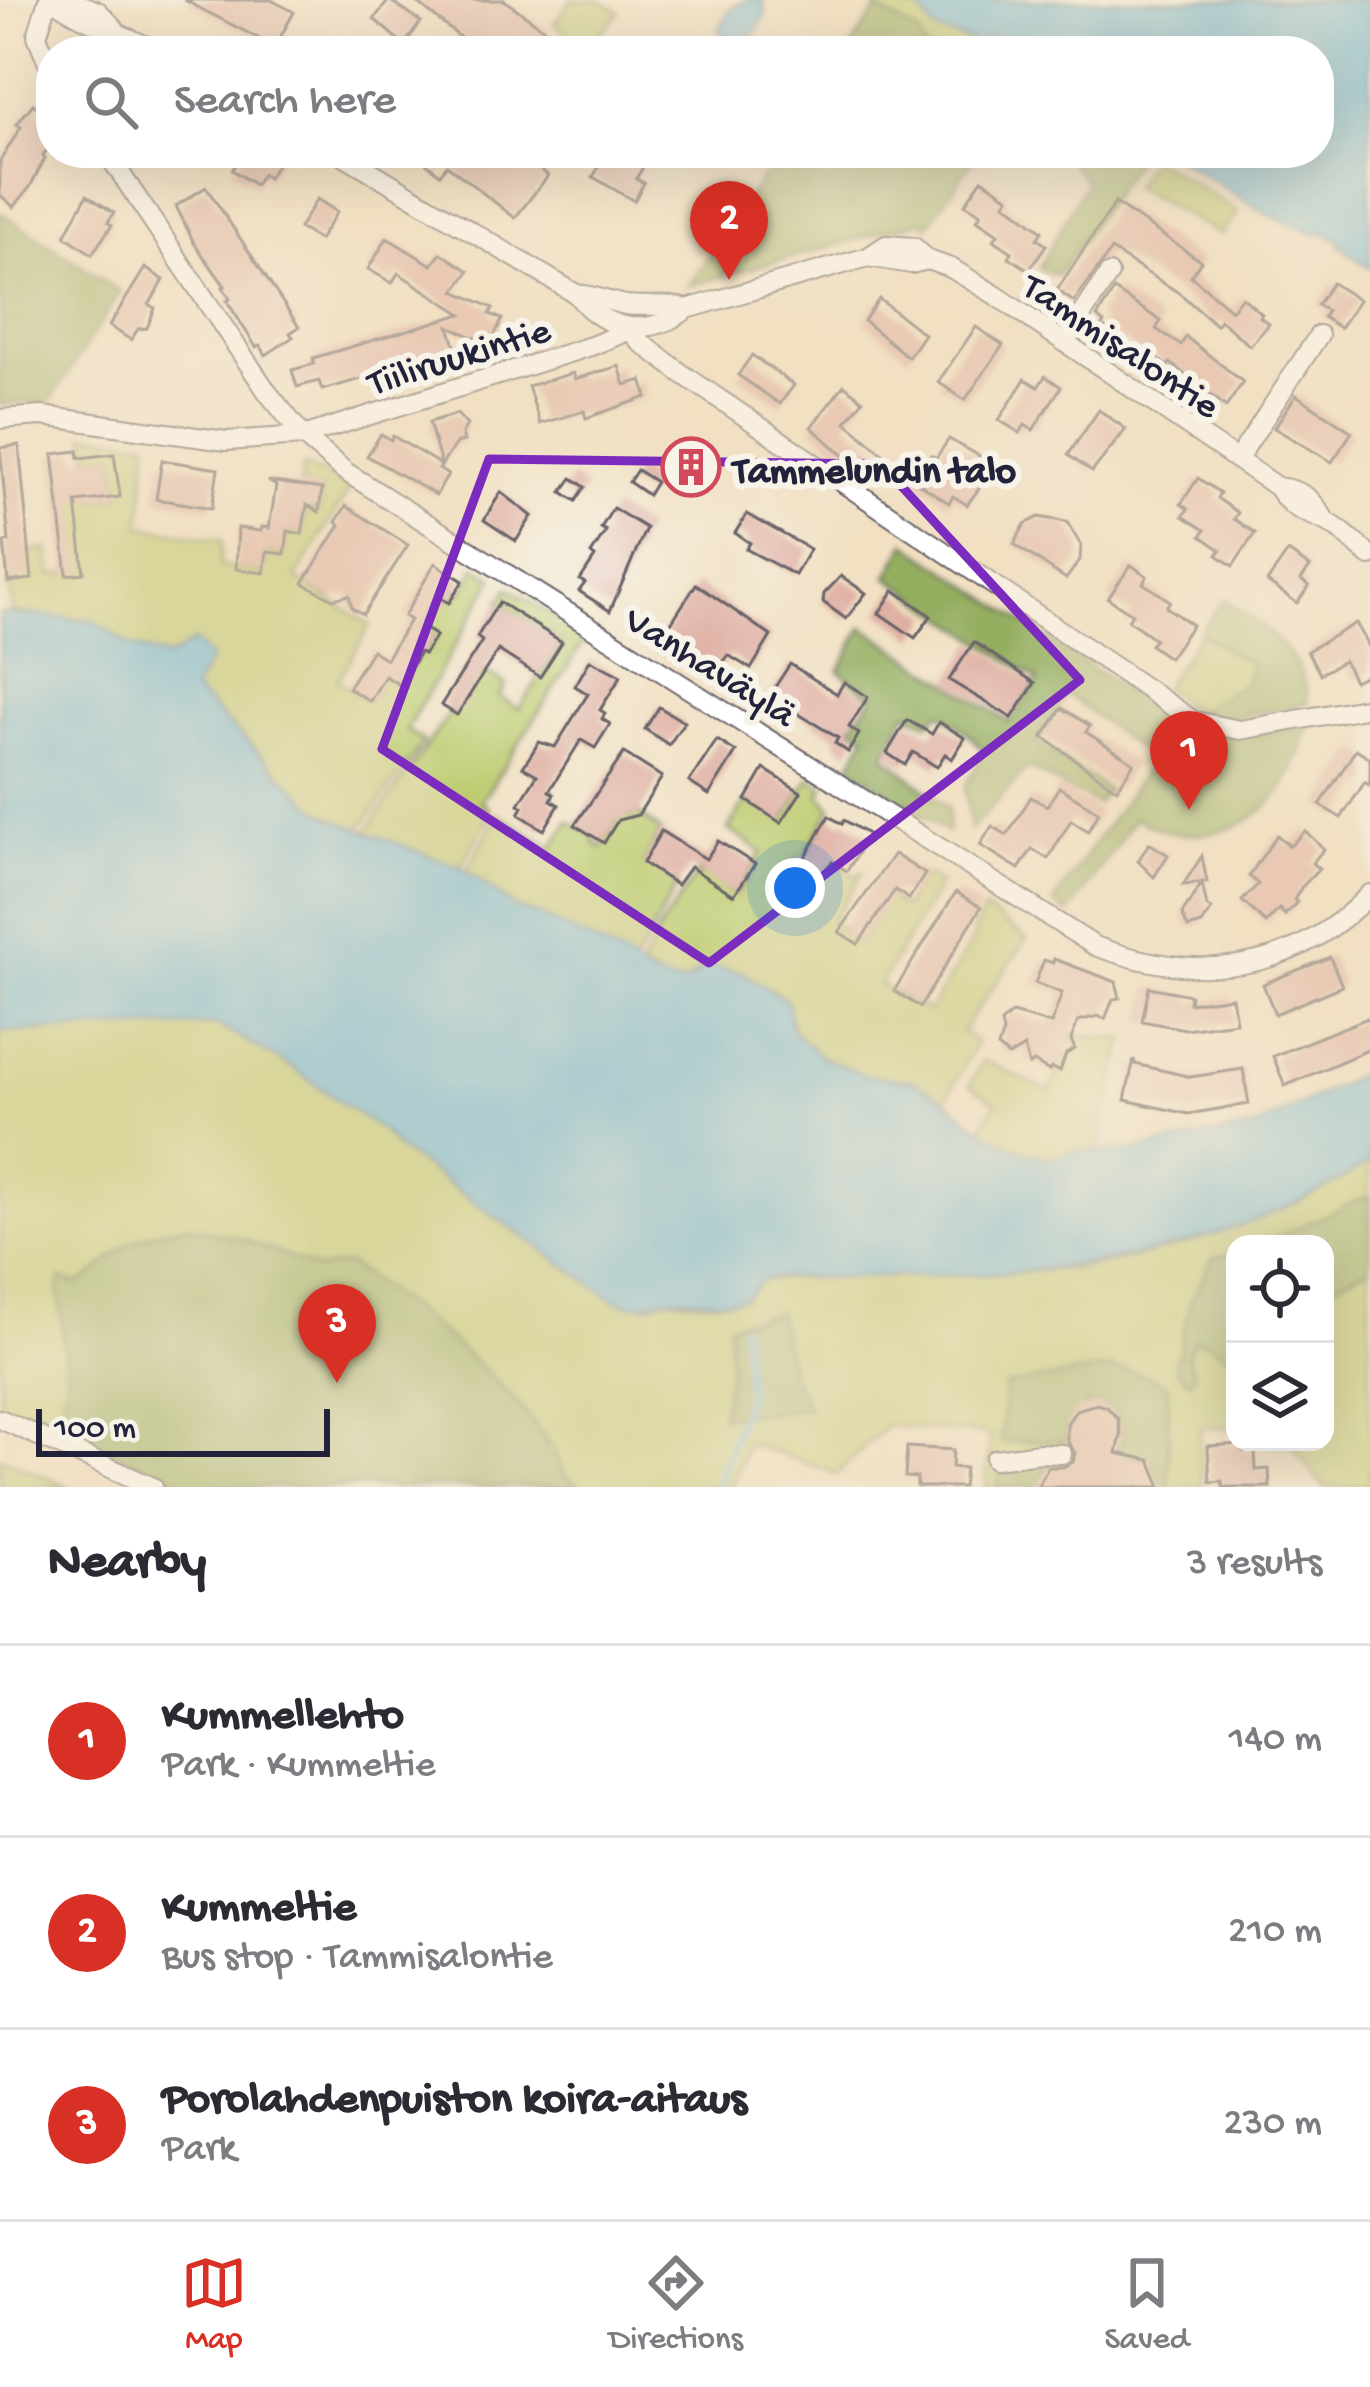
<!DOCTYPE html>
<meta charset="utf-8">
<style>
body{margin:0;font-family:"Gochi Hand",sans-serif;background:#f2f2f3;color:#2b2b33}
.controls{position:absolute;right:36px;bottom:36px;display:grid;overflow:hidden;border-radius:24px;box-shadow:0 12px 48px #0002}
.controls button{width:108px;height:108px;display:grid;place-items:center;padding:0;border:0;border-bottom:3px solid #e1e1e2;background:#fff;color:#2b2b33;font:60px sans-serif}
.scale{position:absolute;left:36px;bottom:30px;width:294px;box-sizing:border-box;padding-left:12px;border:6px solid #22223b;border-top:0;font-size:33px;line-height:42px;white-space:nowrap;color:#22223b;-webkit-text-stroke:9px #f7f3e8;paint-order:stroke}
.you{position:absolute;left:795px;top:888px;width:42px;height:42px;margin:-30px;border:9px solid #fff;border-radius:50%;background:#1a73e8;box-shadow:0 0 0 18px #1a73e833}
.badge{display:grid;place-items:center;width:78px;height:78px;border-radius:50%;background:#d93025;color:#fff;font-size:39px;font-weight:700}
.pin{position:absolute;translate:-50% -99px;filter:drop-shadow(0 3px 6px #0008)}
.pin::after{content:'';position:absolute;top:63px;width:42px;height:36px;background:inherit;clip-path:polygon(0 0,100% 0,50% 100%)}
.list{margin:0;padding:0;list-style:none}
h2{display:flex;justify-content:space-between;align-items:center;height:156px;margin:0;padding:0 48px;font-size:51px}
h2 small{font-size:39px;font-weight:400;color:#7c7c81}
.list li{display:grid;grid-template-columns:78px 1fr auto;gap:36px;align-items:center;box-sizing:border-box;height:192px;padding:0 48px;border-top:3px solid #e1e1e2}
.list b{display:block;font-size:45px;white-space:nowrap}
.list p{margin:0;font-size:39px;white-space:nowrap;color:#7c7c81}
.list em{font-size:39px;font-style:normal;color:#7c7c81}
.icon{flex:none;width:66px;height:66px;fill:none;stroke:currentColor;stroke-width:2;stroke-linecap:round;stroke-linejoin:round}
.map{position:relative;flex:none;width:1370px;height:1487px;overflow:hidden}
.search{position:absolute;background:#fff;box-shadow:0 12px 48px #0002;left:36px;right:36px;top:36px;height:132px;display:flex;align-items:center;gap:30px;box-sizing:border-box;padding:0 42px;border-radius:48px;color:#7c7c81;font-size:45px}
.sheet{height:732px;background:#fff}
nav{display:flex;justify-content:space-around;align-items:center;box-sizing:border-box;height:168px;border-top:3px solid #e1e1e2;background:#fff;font-size:33px;color:#7c7c81}
nav a{display:grid;justify-items:center;gap:6px}
nav .on{color:#d93025}
.map>svg:first-child{display:block}
.green{fill:#bbca6c;stroke:#6e7654;stroke-width:3}
.forest{fill:#94ae60;stroke:#5b684e;stroke-width:3}
.water{fill:#61b5dd;stroke:#426c8c;stroke-width:3}
.lines{fill:none;stroke-linecap:round;stroke-linejoin:round}
.stream{stroke:#61b5dd;stroke-width:6}
.building{fill:#dfaea3}
.minor-casing{stroke:#6a646a;stroke-width:22}
.minor{stroke:#fff;stroke-width:18}
.marked{fill:none;stroke:#7b2cbf;stroke-width:9;stroke-linejoin:round}
.labels{text-anchor:middle;stroke-width:12;stroke-linejoin:round;paint-order:stroke}
.street-label{font-size:39px;fill:#22223b;stroke:#f7f3e8}
.poi-label{font-size:39px;font-weight:bold;fill:#22223b;stroke:#f7f3e8;text-anchor:start}
</style>
<div class="map">
<svg width="1370" height="1487" viewBox="0 0 1370 1487">
<rect width="100%" height="100%" fill="#f7f3e8"/>
<filter id="ink" filterUnits="userSpaceOnUse"><feTurbulence type="fractalNoise" baseFrequency=".00833" numOctaves="2"/><feDisplacementMap in="SourceGraphic" scale="24" xChannelSelector="R" yChannelSelector="G"/><feConvolveMatrix kernelMatrix="1 2 1 2 8 2 1 2 1" color-interpolation-filters="sRGB"/></filter>
<filter id="wash" filterUnits="userSpaceOnUse"><feTurbulence type="fractalNoise" baseFrequency=".004" numOctaves="4" result="noise"/><feDisplacementMap in="SourceGraphic" scale="48" xChannelSelector="R" yChannelSelector="G"/><feGaussianBlur stdDeviation="2.7" result="paint"/><feColorMatrix in="noise" values="0 0 0 0 0 0 0 0 0 0 0 0 0 0 0 0 0 1.4 0 .05"/><feComposite in="paint" operator="in"/></filter>
<g filter="url(#wash)">
<rect width="100%" height="100%" fill="#f1e0c2"/>
<g class="green">
<path d="M571,0h28l21,12 -34,38 -32,-27z"/>
<path d="M882,2l38,8 8,7 63,21 9,4 1,9h-152z"/>
<path d="M1151,158l87,54 -17,23 -88,-48z"/>
<path d="M85,434l63,8 -7,84 81,14 -2,26 44,7 3,-21 17,2 4,-23 14,2 4,-23 13,1 3,-21 -22,-4 3,-20 48,21 -55,91 74,47 -32,56 31,20 16,-25 15,8 20,-32 5,1 11,-17 -15,-10 18,-29 10,5 8,-12 5,2 14,-25 18,11 -88,152 18,12 -64,87 -42,-19 -125,-121 -25,-31 -38,-12 -38,-26 -79,-7 -5,-31 20,-31 20,-2 4,25 15,1 7,-79 21,4 25,-4 -6,-42 -25,3z"/>
<path d="M509,588l78,49 -106,165 8,6v9l-29,50 -94,-35 85,-121 34,-40 21,14 -7,12 20,12 43,-66 -63,-41z"/>
<path d="M1224,599c37,25 82,56 84,104l-87,17 -26,-8 -32,-24z"/>
<path d="M810,778l14,9 -4,7 12,14 -28,48 -12,5 5,10h29l6,-9 23,14 8,-4 -31,49 10,7 -2,4 18,12 21,-31 5,-18 20,12 21,-33 15,9 -60,102 49,26 47,-76 -3,-3 12,-22 42,29 -65,92 15,11 -31,57 -36,-19 -42,-4 -1,10 -46,-29 -29,-27 -5,-29 -17,-13 -74,-16 -9,10 -15,1 -32,-14 20,-41 41,-60 -1,6 11,3 22,18 6,-4 23,-39 -34,-23 18,-28 39,17z"/>
<path d="M636,812l25,19 -18,32 12,4 22,18 -43,79 -95,-49 -24,-7 -49,-37 32,-57 54,34 17,-27 27,17 -2,5 7,4 20,-31 12,1z"/>
<path d="M217,1024c53,31 143,76 180,124l218,152 33,6 19,-8 36,4 41,-4 19,-19c80,-2 160,-2 240,-6 28,-2 56,-2 83,-6 97,-16 201,-52 284,-105v325h-46l-35,-45h36v-198h-90v183l-35,2 2,58h-216l4,-52 -104,-9 -49,48 -90,-31 -15,44h-538l-194,-81v-374z"/>
<path d="M1073,1035l52,4 -27,112 -53,7 -33,-11 -31,-18 15,-27 -27,-17 14,-25 67,32z"/>
<path d="M0,1457l70,30h-70z"/>
</g>
<g class="forest">
<path d="M877,9l40,23 10,19h-78z"/>
<path d="M779,153h199l-50,73 -5,-5 -235,65z"/>
<path d="M1063,153h77l-82,123 -19,-8 47,-86z"/>
<path d="M0,212l120,80 -72,113 -22,-3 -26,4z"/>
<path d="M906,543l261,175 -27,33 -74,-57 -29,48 71,48 -11,14 -69,-36 -58,62 -5,-44 19,-34 -13,-16 -31,-24 -11,11 -23,-10 -22,42 64,53v25l-98,-67 16,-31 -14,-9 21,-29 -34,-26 24,-44 146,95 29,-42 -150,-103z"/>
<path d="M1224,599c37,25 82,56 84,104l-87,17 -26,-8 50,-29 6,-19 -52,-31z"/>
<path d="M1180,720c44,23 82,13 129,5 -8,26 -17,55 -36,75 -35,39 -95,44 -138,18l-66,96 -16,-11z"/>
<path d="M1370,1195v72l-40,19 -5,2v-44h-63z"/>
<path d="M186,1225l57,14 74,30 31,-5c72,51 185,130 218,214l19,9h-391l-137,-57 10,-53 -9,-91 4,-7 16,5c17,-8 27,-21 41,-32 20,-17 42,-22 67,-27z"/>
<path d="M1235,1253v105c-15,-3 -22,-19 -40,-18l-8,16 7,17 -4,9 -13,-11 -1,-9 14,-58 23,-46z"/>
<path d="M778,1312l13,62 17,34 -87,9 8,-48v-45z"/>
<path d="M1110,1368l36,7 22,11 1,101h-10c0,-27 -21,-39 -45,-27 3,-10 8,-20 7,-30 -4,-38 -57,-33 -54,10l-66,2 4,-56z"/>
<path d="M1029,1457l25,5 -9,7 -6,18h-41l2,-24z"/>
</g>
<g class="water">
<path d="M746,0h17l3,15 -15,23 -20,-3 -5,3 -7,-7 11,-22z"/>
<path d="M870,0h500v269l-30,-23 1,-5 -23,-10 -2,4 -51,-22 -97,-60h151v-102h-318l-1,-9 -14,-6 -7,8 -44,-13 -15,-21z"/>
<path d="M0,613l92,7 38,26 38,12 26,-17 16,18 -17,31 125,120 23,12 122,46 52,40 24,7 85,42 26,18 22,8 15,-1 20,-16 37,7 43,28 5,29 29,27 47,19 42,4 36,19 35,30 31,18 33,11 33,-7h51l127,-24 114,-58v93c-124,80 -273,110 -419,113 -42,1 -85,2 -128,3 -18,0 -37,-2 -55,1 -13,2 -16,17 -28,20 -23,5 -49,-4 -72,-1 -24,3 -26,13 -53,2l-218,-152 -11,-14 -93,-66 -76,-43 -217,7z"/>
</g>
<g class="lines">
<path class="stream" d="M717,1487l31,-94 -6,-66"/>
</g>
<g id="blocks">
<g class="building">
<path d="M184,0h87l23,12 -19,35z"/>
<path d="M389,0l32,22 -17,23 -30,-26z"/>
<path d="M414,0h90l71,51h-115l7,-8z"/>
<path d="M33,104l18,16v25l-8,10 2,3 -15,29 -16,20 -14,-12v-34l21,-34 -4,-3z"/>
<path d="M243,153h41l-16,25 -6,-4 -7,11 -23,-15z"/>
<path d="M414,153h109l25,23 -33,42 -68,-53 -7,9z"/>
<path d="M607,153h17l20,12 -8,14 8,4 -10,18 -41,-24z"/>
<path d="M982,179l27,18 -4,6 37,28 -5,8 9,6 -17,25 -20,-13 3,-5 -18,-12 4,-6 -21,-14 4,-6 -16,-10z"/>
<path d="M206,187l93,140 -9,6 3,4 -27,18 -6,-10 -4,2 -29,-46 3,-2 -7,-12 2,-1 -31,-43 -18,-37z"/>
<path d="M87,195l27,18 -6,9 4,3 -20,29 -27,-18z"/>
<path d="M705,198l18,1v26l-19,-1z"/>
<path d="M317,199l20,13 -18,28 -20,-12z"/>
<path d="M1115,203l86,58 -10,15 40,34 11,-13 20,17 -2,3 9,7 -19,22 -30,-26 -4,5 -37,-32 -68,-43 -37,52 -17,-12z"/>
<path d="M387,238l45,27 9,-12 28,18 -14,20 38,17 -3,6 12,5 -10,22 -4,3 -39,-18 9,30 -31,9 -1,-4 -104,29 -3,-9 -22,6 -5,-17 22,-6 -1,-6 149,-44 -64,-41 -6,10 -24,-14z"/>
<path d="M145,268l19,12 -15,25 6,3 -8,20 -9,1 -7,11 -22,-14z"/>
<path d="M1332,283l27,17 -19,28 -17,-11 4,-6 -10,-6z"/>
<path d="M1114,290l47,31 -5,8 25,16 5,-8 57,45 -17,25 -56,-44 -2,3 -26,-17 -2,3 -38,-26 2,-3 -7,-6z"/>
<path d="M879,299l45,35 -16,23 -44,-36z"/>
<path d="M976,327l27,18 -38,55 -27,-18z"/>
<path d="M752,355l42,30 -14,19 -42,-29z"/>
<path d="M619,366l6,19 17,-5 5,17 -61,21 -2,-7 -44,13 -12,-38 45,-13 2,6z"/>
<path d="M1045,376l16,11 -28,43 -8,-5 -5,8 -21,-13 26,-41 13,8z"/>
<path d="M844,385l19,15 -17,22 41,35 -16,22 -60,-52z"/>
<path d="M1296,395l56,37 -20,30 -58,-34z"/>
<path d="M1099,410l27,19 -34,43 -24,-17z"/>
<path d="M457,414l10,11 -5,8 2,8 -8,2 -17,26 9,6 -12,20 -69,-39 14,-22 10,6 2,-4 48,29 -12,-43z"/>
<path d="M949,439l47,26 -29,40 -14,-9 -4,7 -36,-23 14,-21 4,-4 5,3z"/>
<path d="M19,445l13,134 -24,3 -4,-40 5,-1 -9,-93z"/>
<path d="M687,445l27,17 -19,28 -27,-17z"/>
<path d="M78,451l1,7 35,-4 6,43 -44,5 8,71 -17,2 -14,-121z"/>
<path d="M162,460l56,9 -6,39 -56,-9z"/>
<path d="M637,470l19,12 -8,13 -19,-13z"/>
<path d="M572,478l13,9 -9,14 -14,-9z"/>
<path d="M1198,478l22,15 -3,5 21,15 -4,6 21,14 -22,33 -16,-11 4,-5 -20,-14 4,-6 -22,-14 5,-7 -7,-5z"/>
<path d="M268,481l54,8 -3,23 -12,-7 -5,29 -14,-3 -3,23 -18,-2 -3,21 -28,-4 2,-41 23,3 1,-4 7,1 7,-42z"/>
<path d="M501,492l31,24 -16,25 -32,-21z"/>
<path d="M346,506l62,39 -45,69 -11,-6 -3,-13 -16,4 -30,-16 37,-58 -4,-3z"/>
<path d="M613,508l33,20 -36,83 -31,-20 6,-8 -5,-3 15,-23 -4,-3 15,-23 -5,-3z"/>
<path d="M747,514l63,35 -15,26 -49,-26 4,-6 -15,-10z"/>
<path d="M1039,517l28,5 14,23 -1,15 -14,19 -52,-35 11,-20z"/>
<path d="M1288,552l22,15 -9,13 8,6 -12,17 -30,-21z"/>
<path d="M435,563l28,18 -14,22 -10,-6 -18,29 15,10 -12,18 -4,-2 -20,33 -15,-9 -15,25 -22,-13 24,-38 14,9 24,-39 -6,-4z"/>
<path d="M1131,565l16,11 -4,7 27,18 -4,6 26,18 -23,33 -19,-13 5,-6 -27,-19 4,-6 -24,-16z"/>
<path d="M841,576l25,17 -20,26 -23,-17 1,-8z"/>
<path d="M696,584l75,52 -20,33 -23,-14 -15,25 -55,-37z"/>
<path d="M894,590l37,26 -16,22 -36,-25z"/>
<path d="M499,602l63,40 -22,35 -42,-27 -41,65 -16,-10 41,-64 -5,-4z"/>
<path d="M1356,623l14,25v25l-16,8 -10,-20 -24,13 -13,-23z"/>
<path d="M974,642l61,41 -23,35 -63,-38z"/>
<path d="M590,660l31,16 -21,34 5,3 -3,6 8,5 -15,24 -14,-8 -32,51 5,3 -3,6 8,5 -15,25 -25,-16 4,-7 -4,-3 18,-29 -14,-8 16,-25 16,5 33,-53 -13,-8z"/>
<path d="M790,664l47,30 7,-12 24,15 -19,30 10,7 -11,18 -13,-9 3,-5 -69,-42z"/>
<path d="M659,707l25,15 -15,23 -24,-16z"/>
<path d="M1062,708l28,18 -4,6 48,31 -17,26 -74,-52z"/>
<path d="M907,720l25,14 7,-12 26,16 -13,21 -7,-5 -8,13 -24,-15 -8,13 -18,-12z"/>
<path d="M717,740l19,12 -27,43 -20,-13z"/>
<path d="M1356,749l14,9v28l-5,-4 -24,36 -21,-13z"/>
<path d="M624,753l38,24 -24,38 -20,5 -14,23 -29,-18z"/>
<path d="M764,769l37,23 -20,31 -35,-23z"/>
<path d="M1059,787l40,25 -11,19 -17,-11 -23,39 -16,-10 -13,20 -39,-24 12,-19 15,9 24,-38 16,9z"/>
<path d="M829,816l13,8 2,-4 25,15 -22,36 -15,-9 -17,21 -18,-11z"/>
<path d="M661,831l45,28 12,-18 37,23 -21,31 -44,-28 -13,18 -34,-22z"/>
<path d="M1305,831l19,18 -12,14 7,6 -18,19 -7,12 3,2 -12,13 -6,-6 -13,14 -24,-22 16,-17 -9,-8 28,-41 13,11z"/>
<path d="M1149,843l19,12 -14,22 -16,-16z"/>
<path d="M894,854l31,20 -16,25 -14,-9 -37,54 -19,-12z"/>
<path d="M1202,856l5,26 -24,3z"/>
<path d="M1202,883l5,24 5,2 -10,15 -14,4 -6,-14z"/>
<path d="M956,892l25,15 -61,100 -26,-16z"/>
<path d="M1330,957l12,29 -67,28 -12,-30z"/>
<path d="M1054,959l62,23 4,16 -7,1 -8,20 -7,-3 -20,5 -7,19 4,9 -9,5 -6,17 -9,-3 -2,3 -15,-9 -5,3 -5,-18 -15,9 -11,-8 5,-16 -2,-9 11,-10 39,11 11,-31 -27,-10 9,-23 9,3z"/>
<path d="M1149,987l41,8 -1,8 43,-6 4,25 -51,7 -43,-8z"/>
<path d="M1370,1017v32l-85,37 -12,-30z"/>
<path d="M1134,1059l1,5 56,13 52,-8 6,35 -61,10 -63,-14z"/>
<path d="M1097,1404l10,3 11,12 3,16 -4,18 33,7 11,27h-124l11,-20h15l10,-5 2,-9 -8,-13v-16l9,-14z"/>
<path d="M1243,1444v7h12l1,19 13,-1 1,18h-47l-1,-6 -12,1 -2,-36z"/>
<path d="M907,1447l46,3 -1,17 13,1 -2,19h-46v-9l-12,-1z"/>
</g>
</g>
</g>
<g filter="url(#ink)">
<use href="#blocks" fill-opacity="0" stroke="#6a646a" stroke-width="3"/>
<g class="lines">
<g class="minor-casing">
<g id="minor">
<path d="M48,0l-11,36 14,34"/>
<path d="M54,0c32,24 68,33 103,51"/>
<path d="M67,0l31,11 17,18"/>
<path d="M107,153l161,240 35,43 288,-90 40,-16"/>
<path d="M340,153l236,141c29,38 73,44 111,15l181,-52 18,-12 28,2 14,13 23,8 46,28 280,191c13,22 25,24 46,33 17,7 33,24 47,36"/>
<path d="M868,257l43,7 17,-4"/>
<path d="M576,294c18,1 32,8 50,11 22,3 40,-3 61,4"/>
<path d="M631,330l8,11 42,32 513,348 46,9 130,-23"/>
<path d="M1064,342l45,-68"/>
<path d="M0,419l42,-3 184,25 77,-5 43,36 749,474c101,37 197,29 275,-52"/>
<path d="M1237,460l82,-125"/>
<path d="M1277,487c25,3 36,11 48,33"/>
<path d="M0,1419l153,68"/>
<path d="M995,1459l44,-6 23,1"/>
</g>
</g>
<use href="#minor" class="minor"/>
</g>
</g>
<path d="M0 0H1370V1487H0ZM489,459l392,5 199,216 -371,283 -327,-214z" fill="#f1e0c2" fill-opacity=".55" fill-rule="evenodd"/>
<path class="marked" d="M489,459l392,5 199,216 -371,283 -327,-214z"/>
<defs>
<g id="building-ring" transform="scale(3)"><circle r="9.5" fill="#f7f3e8" stroke="#d1495b" stroke-width="1.5"/><path d="M-4-6H4V6H1V3H-1V6H-4ZM-2.5-4.3h1.7v1.8h-1.7ZM.8-4.3h1.7v1.8H.8ZM-2.5-1h1.7V.8h-1.7ZM.8-1h1.7V.8H.8Z" fill="#d1495b"/></g>
</defs>
<g fill-rule="evenodd">
<use href="#building-ring" x="691" y="467"/>
</g>
<g class="labels">
<g class="street-label">
<text transform="translate(1123 343) rotate(34)" y="14">Tammisalontie</text>
<text transform="translate(458 353) rotate(-17)" y="14">Tiiliruukintie</text>
<text transform="translate(712 664) rotate(32)" y="14">Vanhaväylä</text>
</g>
<g class="poi-label">
<text x="733" y="481">Tammelundin talo</text>
</g>
</g>
</svg>
<div class="controls">
<button><svg class="icon" aria-label="locate" viewBox="0 0 24 24"><circle cx="12" cy="12" r="6"/><path d="M12 2v4M12 18v4M2 12h4M18 12h4"/></svg></button>
<button><svg class="icon" aria-label="layers" viewBox="0 0 24 24"><path d="M12 4l9 5-9 5-9-5zM3 14l9 5 9-5"/></svg></button>
</div>
<div class="scale">100 m</div>
<div class="you"></div>
<div class="pin badge" style="left:1189px;top:810px">1</div>
<div class="pin badge" style="left:729px;top:280px">2</div>
<div class="pin badge" style="left:337px;top:1383px">3</div>
<div class="search"><svg class="icon" aria-label="search" viewBox="0 0 24 24"><circle cx="10" cy="10" r="6"/><path d="M15 15l6 6"/></svg>Search here</div>
</div>
<section class="sheet">
<h2>Nearby<small>3 results</small></h2>
<ul class="list">
<li><span class="badge">1</span><div><b>Kummellehto</b><p>Park · Kummeltie</p></div><em>140 m</em></li>
<li><span class="badge">2</span><div><b>Kummeltie</b><p>Bus stop · Tammisalontie</p></div><em>210 m</em></li>
<li><span class="badge">3</span><div><b>Porolahdenpuiston koira-aitaus</b><p>Park</p></div><em>230 m</em></li>
</ul>
</section>
<nav>
<a class="on"><svg class="icon" aria-label="map" viewBox="0 0 24 24"><path d="M3 6l6-2 6 2 6-2v14l-6 2-6-2-6 2zM9 4v14M15 6v14"/></svg>Map</a>
<a><svg class="icon" aria-label="directions" viewBox="0 0 24 24"><path d="M12 3l9 9-9 9-9-9zM9 14v-3h6M13 9l2 2-2 2"/></svg>Directions</a>
<a><svg class="icon" aria-label="saved" viewBox="0 0 24 24"><path d="M7 4h10v16l-5-4-5 4z"/></svg>Saved</a>
</nav>
